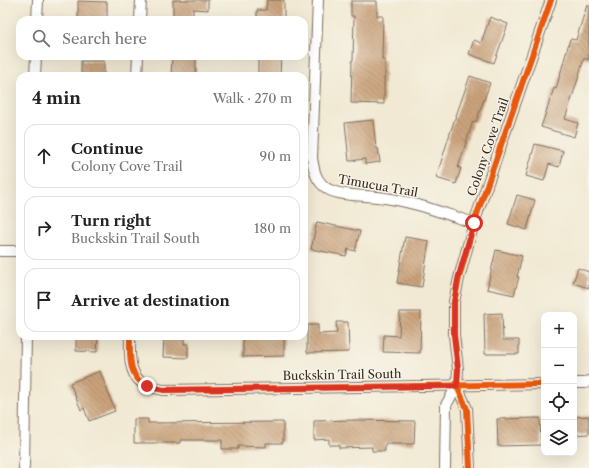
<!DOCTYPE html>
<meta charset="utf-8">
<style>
body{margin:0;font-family:"Libre Caslon Text",serif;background:#f2f2f2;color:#222}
.controls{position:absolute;right:12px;bottom:12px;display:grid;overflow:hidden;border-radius:8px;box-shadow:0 4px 16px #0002}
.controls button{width:36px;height:36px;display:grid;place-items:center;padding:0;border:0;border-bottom:1px solid #e0e0e0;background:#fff;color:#222;font:20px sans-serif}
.stop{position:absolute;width:12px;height:12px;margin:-9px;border:3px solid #d93025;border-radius:50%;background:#fff}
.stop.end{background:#d93025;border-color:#fff;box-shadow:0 1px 4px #0008}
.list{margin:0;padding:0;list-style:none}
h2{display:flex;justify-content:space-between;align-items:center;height:52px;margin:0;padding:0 16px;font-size:17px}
h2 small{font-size:13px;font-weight:400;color:#767676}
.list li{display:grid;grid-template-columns:26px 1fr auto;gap:12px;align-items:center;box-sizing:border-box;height:64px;margin:0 8px 8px;padding:0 8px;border:1px solid #e0e0e0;border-radius:12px}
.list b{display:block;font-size:15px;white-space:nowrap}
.list p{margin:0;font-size:13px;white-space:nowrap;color:#767676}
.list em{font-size:13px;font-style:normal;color:#767676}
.icon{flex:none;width:22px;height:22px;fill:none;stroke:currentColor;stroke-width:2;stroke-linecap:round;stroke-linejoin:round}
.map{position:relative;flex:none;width:589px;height:468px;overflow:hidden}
.search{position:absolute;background:#fff;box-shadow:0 4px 16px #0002;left:16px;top:16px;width:292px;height:44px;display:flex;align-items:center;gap:10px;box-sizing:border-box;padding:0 14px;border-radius:12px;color:#767676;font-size:15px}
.panel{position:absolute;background:#fff;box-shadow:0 4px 16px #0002;left:16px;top:72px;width:292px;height:268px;border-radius:12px}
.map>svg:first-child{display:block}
.building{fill:url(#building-back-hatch)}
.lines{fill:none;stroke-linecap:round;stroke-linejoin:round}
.minor-casing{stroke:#7b6d5d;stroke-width:12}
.minor{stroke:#fff;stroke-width:10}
.cycleway-casing{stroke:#f7f3e8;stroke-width:8}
.cycleway{stroke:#e8590c;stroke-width:6}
.route{stroke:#d93025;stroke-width:5}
.labels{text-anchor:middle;stroke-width:3;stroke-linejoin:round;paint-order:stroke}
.street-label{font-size:12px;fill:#3b2a1e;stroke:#f7f3e8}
</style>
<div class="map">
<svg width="589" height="468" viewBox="0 0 589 468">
<defs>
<pattern id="building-back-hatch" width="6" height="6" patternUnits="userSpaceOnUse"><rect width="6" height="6" fill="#caa37c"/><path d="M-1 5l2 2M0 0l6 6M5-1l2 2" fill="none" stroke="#a58565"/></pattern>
</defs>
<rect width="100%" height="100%" fill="#f7f3e8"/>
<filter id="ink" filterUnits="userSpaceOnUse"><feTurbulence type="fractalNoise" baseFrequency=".025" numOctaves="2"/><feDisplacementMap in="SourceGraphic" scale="8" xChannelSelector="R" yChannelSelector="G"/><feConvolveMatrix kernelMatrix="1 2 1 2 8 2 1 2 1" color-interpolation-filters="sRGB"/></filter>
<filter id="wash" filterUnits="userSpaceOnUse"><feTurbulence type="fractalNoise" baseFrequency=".012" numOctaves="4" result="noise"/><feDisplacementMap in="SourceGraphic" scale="16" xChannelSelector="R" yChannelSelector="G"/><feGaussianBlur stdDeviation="0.9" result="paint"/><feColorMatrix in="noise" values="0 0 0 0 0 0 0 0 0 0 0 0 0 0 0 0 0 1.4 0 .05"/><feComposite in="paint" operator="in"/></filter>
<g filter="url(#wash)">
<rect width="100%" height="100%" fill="#f1e9d3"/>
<g id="blocks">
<g class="building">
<path d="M173,0h35v10l-15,-1v11h-20z"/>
<path d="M267,0h17v20h-27v-10h9z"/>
<path d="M78,1l29,1v18h-29z"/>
<path d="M351,1h26v15h6l-1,44h3v17h-1v27l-33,-1 1,-43h1l1,-44h-3z"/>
<path d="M587,5l2,1v54l-5,-2 -7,24 -12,37 13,4 -4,14 -33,-10 13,-39 2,1 14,-50 6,1z"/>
<path d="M490,17l18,7 -14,39 -25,-9 5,-14 7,3z"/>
<path d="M258,56h23l-1,20h-22z"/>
<path d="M172,57h24v19h-25z"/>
<path d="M81,61h23v15h-21v-2h-2z"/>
<path d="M470,76l20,7 -14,39 -3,-1 -15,47h3l-5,16 -20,-6 16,-51z"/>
<path d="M373,120l3,28h2l2,14 -15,2v-5l-16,2 -4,-38z"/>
<path d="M535,144l28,7 -4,16 -10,-3 -5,17 -18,-5z"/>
<path d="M517,195l18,5 -8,30 -19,-6z"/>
<path d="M317,222l43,9 -5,20 -7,-2 -2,7 -35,-7z"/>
<path d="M405,237l24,4 -7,46 -25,-4z"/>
<path d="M496,250l26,6 -5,21h2l-5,18 -27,-6z"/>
<path d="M578,268l11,4v16l-16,-5z"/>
<path d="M400,312h21l-1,41 -37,-1 1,-17 15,1z"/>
<path d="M502,313l1,27h16v14h-34l-1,-40z"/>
<path d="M336,322h12l1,30 -42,1v-28h11v9l19,-1z"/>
<path d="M76,336h22l-1,16 -21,-1z"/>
<path d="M164,336h20v8h4v14l-25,-1z"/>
<path d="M243,336h41v20l-41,1z"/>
<path d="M100,371l15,40 -26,10 -5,-13 -3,2 -11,-27z"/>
<path d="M589,416v18l-15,1v-18z"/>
<path d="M540,418l1,27 -43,1 -1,-27z"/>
<path d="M134,419h14v4l135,-1v21h-17v4l-28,-1v3h-16v-9h-42v3h-46z"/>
<path d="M356,420l59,1 -1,23h-29v7h-13v-4l-33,1v-3h-10v-6l-15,1v-19z"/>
</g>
</g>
</g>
<g filter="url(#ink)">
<use href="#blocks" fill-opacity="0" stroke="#7b6d5d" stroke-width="1"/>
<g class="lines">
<g class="minor-casing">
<g id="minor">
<path d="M318,0l-6,158c2,13 4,24 16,31 12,8 42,6 57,9 30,4 60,16 89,25"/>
<path d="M37,20l1,-20"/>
<path d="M140,20l1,-20"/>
<path d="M35,76l1,-20"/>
<path d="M137,76l1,-20"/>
<path d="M0,251h20"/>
<path d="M130,336c0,18 -3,42 18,50 5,2 11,3 16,4l380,-6"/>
<path d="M574,383h11l4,-2"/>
<path d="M24,468l2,-132"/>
<path d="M445,468l1,-63 11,-19"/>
<path d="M470,468l-3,-59 -10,-23 1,-17 -4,-34v-33l5,-24 15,-55 77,-223"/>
</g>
</g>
<use href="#minor" class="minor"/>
<g class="cycleway-casing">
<g id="cycleway">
<path d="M130,336c0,18 -3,42 18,50 5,2 11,3 16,4l380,-6"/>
<path d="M470,468l-3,-59 -10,-23 1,-17 -4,-34v-33l5,-24 15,-55 77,-223"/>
</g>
</g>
<use href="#cycleway" class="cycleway"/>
</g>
</g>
<g class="lines" filter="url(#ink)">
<path class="route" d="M147,386l17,4 293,-4 1,-17 -4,-34v-33l4,-24 16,-55"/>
</g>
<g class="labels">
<g class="street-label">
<text transform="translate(488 147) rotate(-71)" y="4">Colony Cove Trail</text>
<text transform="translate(378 186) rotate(10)" y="4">Timucua Trail</text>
<text transform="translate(342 375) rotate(-1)" y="4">Buckskin Trail South</text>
</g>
</g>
</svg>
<div class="controls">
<button>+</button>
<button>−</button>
<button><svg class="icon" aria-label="locate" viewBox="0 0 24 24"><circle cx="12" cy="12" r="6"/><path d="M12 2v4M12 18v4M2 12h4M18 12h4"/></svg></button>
<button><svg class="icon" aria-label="layers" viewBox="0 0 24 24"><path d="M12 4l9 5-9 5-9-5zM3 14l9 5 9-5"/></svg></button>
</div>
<div class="stop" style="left:474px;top:223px"></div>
<div class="stop end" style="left:147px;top:386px"></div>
<div class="search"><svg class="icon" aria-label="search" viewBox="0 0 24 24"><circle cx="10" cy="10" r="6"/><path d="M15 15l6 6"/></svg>Search here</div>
<section class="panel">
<h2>4 min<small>Walk · 270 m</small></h2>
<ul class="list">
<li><svg class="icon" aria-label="ahead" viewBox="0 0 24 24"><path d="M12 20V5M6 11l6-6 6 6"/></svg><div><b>Continue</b><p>Colony Cove Trail</p></div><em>90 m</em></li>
<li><svg class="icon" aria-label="right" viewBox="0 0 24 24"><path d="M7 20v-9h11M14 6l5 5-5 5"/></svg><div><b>Turn right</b><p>Buckskin Trail South</p></div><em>180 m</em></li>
<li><svg class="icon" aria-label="arrive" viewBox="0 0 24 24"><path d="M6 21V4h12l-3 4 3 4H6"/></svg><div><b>Arrive at destination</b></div></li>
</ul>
</section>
</div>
